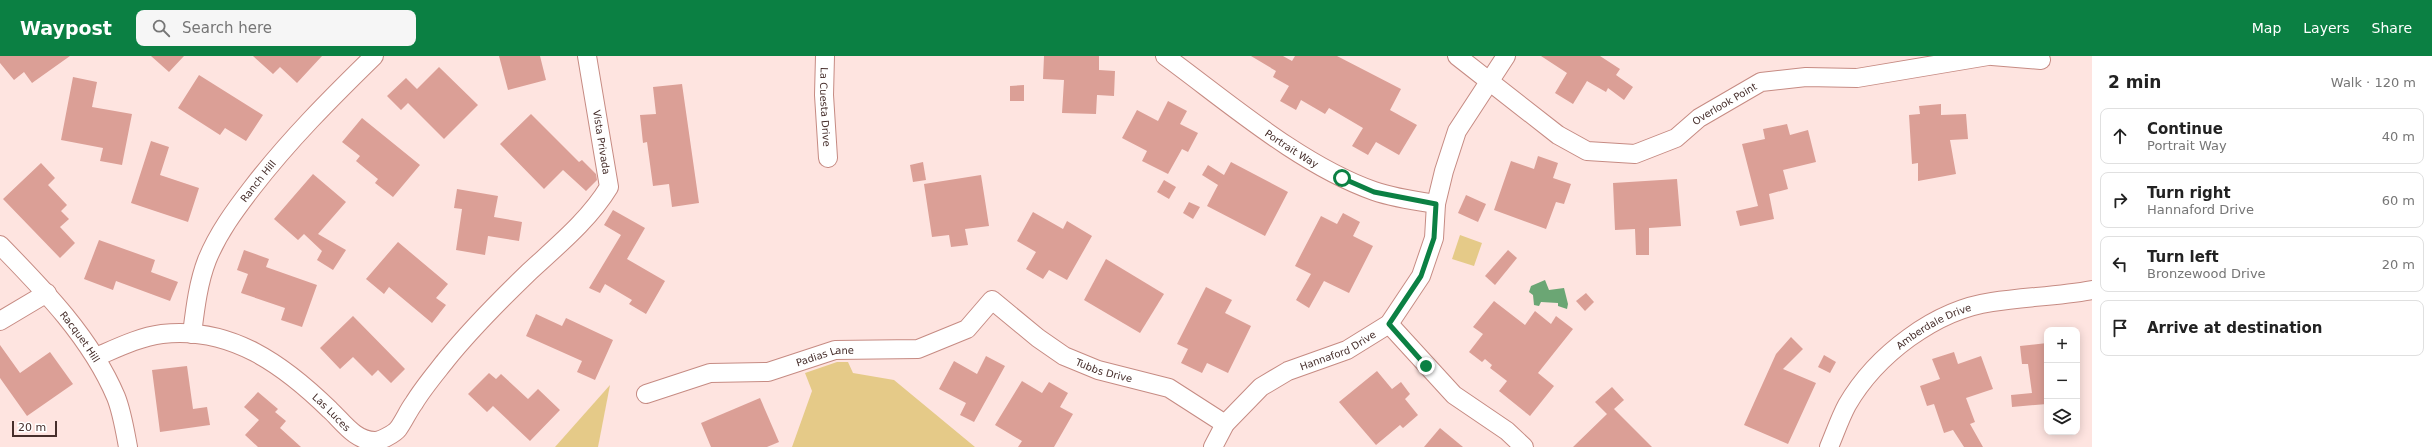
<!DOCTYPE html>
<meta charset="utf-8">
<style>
body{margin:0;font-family:"DejaVu Sans",sans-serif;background:#f6f6f6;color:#222}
.controls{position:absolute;right:12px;bottom:12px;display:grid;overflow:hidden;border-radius:8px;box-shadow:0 2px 10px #0003}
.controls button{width:36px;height:36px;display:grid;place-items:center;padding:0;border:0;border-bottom:1px solid #e0e0e0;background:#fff;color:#222;font:20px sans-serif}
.scale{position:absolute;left:12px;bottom:10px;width:45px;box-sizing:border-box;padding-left:4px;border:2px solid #462e2b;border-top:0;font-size:11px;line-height:14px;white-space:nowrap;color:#462e2b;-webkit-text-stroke:3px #fff;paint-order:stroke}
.stop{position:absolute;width:12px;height:12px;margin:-9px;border:3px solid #0b8043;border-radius:50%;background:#fff}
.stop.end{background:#0b8043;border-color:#fff;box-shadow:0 1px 4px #0008}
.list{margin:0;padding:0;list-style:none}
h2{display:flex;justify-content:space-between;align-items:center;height:52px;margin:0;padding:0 16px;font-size:17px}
h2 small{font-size:13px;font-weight:400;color:#767676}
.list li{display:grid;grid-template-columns:26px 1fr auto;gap:12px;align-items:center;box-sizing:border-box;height:56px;margin:0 8px 8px;padding:0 8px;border:1px solid #e0e0e0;border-radius:8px}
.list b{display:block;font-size:15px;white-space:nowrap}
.list p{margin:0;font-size:13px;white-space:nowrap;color:#767676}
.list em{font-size:13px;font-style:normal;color:#767676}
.icon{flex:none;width:22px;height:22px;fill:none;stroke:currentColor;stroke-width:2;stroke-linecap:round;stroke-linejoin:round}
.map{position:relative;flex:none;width:2092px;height:391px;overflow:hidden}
header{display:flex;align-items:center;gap:24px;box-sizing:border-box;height:56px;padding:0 20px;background:#0b8043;color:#fff}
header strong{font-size:19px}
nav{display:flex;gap:22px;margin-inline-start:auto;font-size:14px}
.search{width:280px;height:36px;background:#f6f6f6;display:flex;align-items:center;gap:10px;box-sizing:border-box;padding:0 14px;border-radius:8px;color:#767676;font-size:15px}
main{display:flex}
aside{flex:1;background:#fff}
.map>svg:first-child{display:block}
.green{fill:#e5ca88}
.water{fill:#6ba674}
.building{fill:#db9f96}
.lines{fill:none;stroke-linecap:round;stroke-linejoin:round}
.street-casing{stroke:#c68b83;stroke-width:20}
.street{stroke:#fff;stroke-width:18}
.route{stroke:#0b8043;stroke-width:5}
.labels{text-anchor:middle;stroke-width:4;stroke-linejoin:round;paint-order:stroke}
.street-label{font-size:10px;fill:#462e2b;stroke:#fff}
</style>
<header>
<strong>Waypost</strong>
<div class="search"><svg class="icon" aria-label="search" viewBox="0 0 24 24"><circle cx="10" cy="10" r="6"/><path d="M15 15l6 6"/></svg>Search here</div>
<nav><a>Map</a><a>Layers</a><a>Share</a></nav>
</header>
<main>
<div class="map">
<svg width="2092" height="391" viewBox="0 0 2092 391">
<rect width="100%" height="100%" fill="#fee4e0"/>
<g class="green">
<path d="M1460,179l22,8 -8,23 -22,-7z"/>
<path d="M837,306h11l5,11 41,7 81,67h-183l20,-56 -7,-18z"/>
<path d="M610,329l-12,62h-43z"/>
</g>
<path class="water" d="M1545,224l4,10 15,-2 4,16 -1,5 -9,-3v-3l-17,-1 -2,4 -5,-1 -1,-10 -4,-3 2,-6z"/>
<g class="building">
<path d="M0,0h70l-38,27 -8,-11 -10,8 -14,-17z"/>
<path d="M151,0h33l-15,16z"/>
<path d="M253,0h69l-25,27 -17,-16 -7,7z"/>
<path d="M499,0h41l6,24 -38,10z"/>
<path d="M1044,0h55v14l16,1 -1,25 -17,-1 -1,19 -34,-1 2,-33 -21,-1z"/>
<path d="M1251,0h32l9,5 3,-5h42l64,33 -11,21 27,15 -18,30 -23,-13 -8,13 -16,-9 11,-18 -34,-20 -4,6 -24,-14 -5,10 -16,-9 9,-15 -16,-9 3,-6z"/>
<path d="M1541,0h59l20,13 -4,6 17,12 -9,13 -16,-12 -2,4 -19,-11 -14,23 -18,-11 12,-20z"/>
<path d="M439,11l39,38 -34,34 -36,-36 -7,7 -14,-14 19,-18 11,11z"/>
<path d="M199,19l64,40 -17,26 -21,-13 -5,7 -42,-27z"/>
<path d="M73,21l24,5 -5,25 40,7 -10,51 -22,-4 3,-13 -42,-8z"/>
<path d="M682,28l17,119 -27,4 -3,-23 -16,2 -6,-44 -4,1 -3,-28 16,-1 -3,-27z"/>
<path d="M1024,29v16h-14v-15z"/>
<path d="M1168,45l19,10 -7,13 18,9 -10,19 -6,-3 -14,25 -26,-13 5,-10 -25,-13 15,-28 21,11z"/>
<path d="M1941,48v11l25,-1 2,25 -18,1 6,34 -38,7v-18l-6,1 -3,-49 11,-1 -1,-8z"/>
<path d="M531,58l48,48 3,-2 14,14 1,6 -11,11 -23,-21 -19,19 -44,-45z"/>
<path d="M362,62l58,47 -27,32 -18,-14 3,-4 -22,-18 4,-5 -18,-14z"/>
<path d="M1787,68l3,11 18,-5 8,32 -33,8 5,19 -19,5 5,25 -34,7 -4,-15 22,-5 -16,-62 23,-5 -2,-10z"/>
<path d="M151,85l18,6 -9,28 39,13 -11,34 -57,-19z"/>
<path d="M1538,100l20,7 -5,15 18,6 -7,20 -8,-2 -10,27 -52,-19 17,-49 23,8z"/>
<path d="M923,106l3,18 -13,2 -3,-17z"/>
<path d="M1231,106l57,30 -23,44 -58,-30 11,-21 -16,-10 6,-10 16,10z"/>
<path d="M41,107l14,15 -7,7 19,20 -6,6 8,8 -9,8 15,16 -15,15 -57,-59z"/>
<path d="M313,118l33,28 -28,32 28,16 -13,20 -16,-10 5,-9 -18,-17 -6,6 -24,-21z"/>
<path d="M981,119l8,51 -24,3 3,16 -17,2 -2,-12 -17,2 -8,-53z"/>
<path d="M1677,123l4,47 -32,2v27h-13l-1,-26 -20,1 -2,-47z"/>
<path d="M1164,124l12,7 -7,12 -12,-7z"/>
<path d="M457,133l41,7 -4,21 28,5 -3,19 -31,-5 -3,19 -29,-5 6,-41 -8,-1z"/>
<path d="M1466,139l20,9 -8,18 -20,-9z"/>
<path d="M1189,146l11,5 -7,12 -10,-6z"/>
<path d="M613,154l32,18 -18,31 38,22 -19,33 -17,-10 3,-4 -27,-16 -5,9 -11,-5 32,-53 -17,-10z"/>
<path d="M1033,156l30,17 4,-8 25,15 -25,44 -18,-10 -6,9 -17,-10 10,-17 -19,-11z"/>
<path d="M1343,157l17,9 -7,14 20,10 -24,47 -25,-12 -15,27 -13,-8 15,-26 -16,-8 26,-50 16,8z"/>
<path d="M99,184l56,20 -4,12 27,10 -8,19 -54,-20 -3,9 -29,-11z"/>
<path d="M398,186l50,42 -12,14 10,7 -14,18 -43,-36 -5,7 -18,-15z"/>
<path d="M244,194l25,9 -3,8 51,18 -15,42 -21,-7 4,-12 -44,-15 7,-19 -11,-4z"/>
<path d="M1508,194l9,8 -22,27 -10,-9z"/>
<path d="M1106,203l58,35 -24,39 -56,-33z"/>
<path d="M1206,231l26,13 -7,13 26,13 -23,47 -21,-10 -5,10 -21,-10 7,-14 -11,-5z"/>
<path d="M1586,237l8,9 -9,9 -9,-10z"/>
<path d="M1494,245l31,24 10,-14 16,13 5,-8 17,13 -35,44 16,13 -24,30 -31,-25 8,-10 -17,-13 2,-3 -7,-6 -3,3 -13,-10 14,-18 -10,-7z"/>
<path d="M536,258l26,12 4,-8 47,22 -18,40 -18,-8 5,-11 -56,-25z"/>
<path d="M353,260l52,53 -14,14 -13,-13 -6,6 -19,-19 -13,12 -20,-21z"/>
<path d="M1791,281l12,12 -20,20 33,14 -28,61 -44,-19 32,-71z"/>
<path d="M2047,287v61l-35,3 -1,-12 21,-2 -4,-29h-6l-2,-18z"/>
<path d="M0,289l20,28 30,-21 23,32 -46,32 -27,-38z"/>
<path d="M1954,296l4,12 23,-8 12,33 -27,9 9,24 -5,2 13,23h-19l-11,-17 -9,3 -10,-29 -7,2 -7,-20 20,-7 -8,-20z"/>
<path d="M1824,299l12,7 -6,11 -12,-6z"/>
<path d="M986,300l19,10 -31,56 -14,-7 6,-12 -27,-14 15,-28 23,13z"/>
<path d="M187,310l6,43 14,-2 3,18 -50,7 -8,-62z"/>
<path d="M1377,315l15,18 9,-7 9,12 -5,5 13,16 -15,13 -3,-3 -24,20 -37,-43z"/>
<path d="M489,317l7,6 5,-5 27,25 10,-10 22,21 -30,31 -37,-35 -6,6 -19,-18z"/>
<path d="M1022,325l20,12 7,-11 19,11 -8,14 13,7 -19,33h-36l4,-6 -27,-16z"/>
<path d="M1612,331l12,13 -10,9 38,38h-79l34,-33 -12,-12z"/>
<path d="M258,336l20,17 -3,3 11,9 -6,7 21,19h-43l-13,-12 14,-15 -15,-13z"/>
<path d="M760,342l19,44 -12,5h-56l-10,-24z"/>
<path d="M1440,372l23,19h-39z"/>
</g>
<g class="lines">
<g class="street-casing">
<g id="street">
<path id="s1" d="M825,0l-1,39 4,63"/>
<path id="s2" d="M1165,0c63,46 135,109 209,135 20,7 42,10 62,13"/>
<path id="s3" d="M1457,0l101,79 29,16 48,3 41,-16 23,-20 62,-36 45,-5 51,1 131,-22"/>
<path d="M1992,0l49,4"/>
<path id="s4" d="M0,189c44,45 91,93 116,152 6,15 9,34 12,50"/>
<path d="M0,265l47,-28"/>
<path d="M1389,268l65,71 53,36 17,16"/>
<path id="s5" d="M192,278c3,-24 6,-51 15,-74 11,-27 28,-50 45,-72 37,-48 79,-90 122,-132"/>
<path id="s6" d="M96,301c21,-9 43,-20 66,-23 69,-8 122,31 168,76 13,12 25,31 45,31 6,0 20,-8 23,-12 6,-8 10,-18 16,-26 9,-15 21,-29 32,-43 25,-31 54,-60 83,-88 28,-26 60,-52 80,-85l-22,-131"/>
<path id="s7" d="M646,338l64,-21 58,-1 67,-22 83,-1 49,-20 25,-29 46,38 26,18 34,14 71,18 56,36"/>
<path id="s8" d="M1213,391l12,-23 36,-37 27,-16 59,-21 42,-26 32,-48 13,-38 2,-34 8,-33 13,-40 49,-75"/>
<path id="s9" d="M1829,391c6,-14 11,-29 18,-42 29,-50 88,-95 145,-103 33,-5 67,-6 100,-12"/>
</g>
</g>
<use href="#street" class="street"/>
</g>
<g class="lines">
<path class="route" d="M1342,122l32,14 62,12 -2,34 -13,38 -32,48 37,42"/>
</g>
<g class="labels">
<g class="street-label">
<text dy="4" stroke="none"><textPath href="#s3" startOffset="313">Overlook Point</textPath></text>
<text dy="4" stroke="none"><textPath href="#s1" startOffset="51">La Cuesta Drive</textPath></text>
<text transform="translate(602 86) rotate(81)" y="4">Vista Privada</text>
<text dy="4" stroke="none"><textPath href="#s2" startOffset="157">Portrait Way</textPath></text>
<text dy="4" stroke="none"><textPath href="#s5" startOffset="170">Ranch Hill</textPath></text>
<text dy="4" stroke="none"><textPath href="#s9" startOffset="165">Amberdale Drive</textPath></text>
<text dy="4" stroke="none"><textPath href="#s4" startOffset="122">Racquet Hill</textPath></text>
<text dy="4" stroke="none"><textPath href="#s8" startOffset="163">Hannaford Drive</textPath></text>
<text dy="4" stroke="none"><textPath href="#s7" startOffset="185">Padias Lane</textPath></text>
<text dy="4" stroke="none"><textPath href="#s7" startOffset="504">Tubbs Drive</textPath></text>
<text dy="4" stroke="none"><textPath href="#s6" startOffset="264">Las Luces</textPath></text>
</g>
</g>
</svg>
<div class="controls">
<button>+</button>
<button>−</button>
<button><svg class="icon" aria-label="layers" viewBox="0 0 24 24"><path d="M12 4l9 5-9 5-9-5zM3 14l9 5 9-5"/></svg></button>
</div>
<div class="scale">20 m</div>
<div class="stop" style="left:1342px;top:122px"></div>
<div class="stop end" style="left:1426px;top:310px"></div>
</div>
<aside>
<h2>2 min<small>Walk · 120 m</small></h2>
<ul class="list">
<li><svg class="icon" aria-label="ahead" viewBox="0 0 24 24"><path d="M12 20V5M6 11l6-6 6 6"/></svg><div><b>Continue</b><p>Portrait Way</p></div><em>40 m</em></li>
<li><svg class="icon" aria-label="right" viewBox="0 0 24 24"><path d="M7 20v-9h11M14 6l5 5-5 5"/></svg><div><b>Turn right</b><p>Hannaford Drive</p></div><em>60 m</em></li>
<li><svg class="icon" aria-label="left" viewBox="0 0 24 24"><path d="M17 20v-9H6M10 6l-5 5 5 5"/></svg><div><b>Turn left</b><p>Bronzewood Drive</p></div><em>20 m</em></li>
<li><svg class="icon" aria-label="arrive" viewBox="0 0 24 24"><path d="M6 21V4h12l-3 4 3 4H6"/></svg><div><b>Arrive at destination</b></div></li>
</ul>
</aside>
</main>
